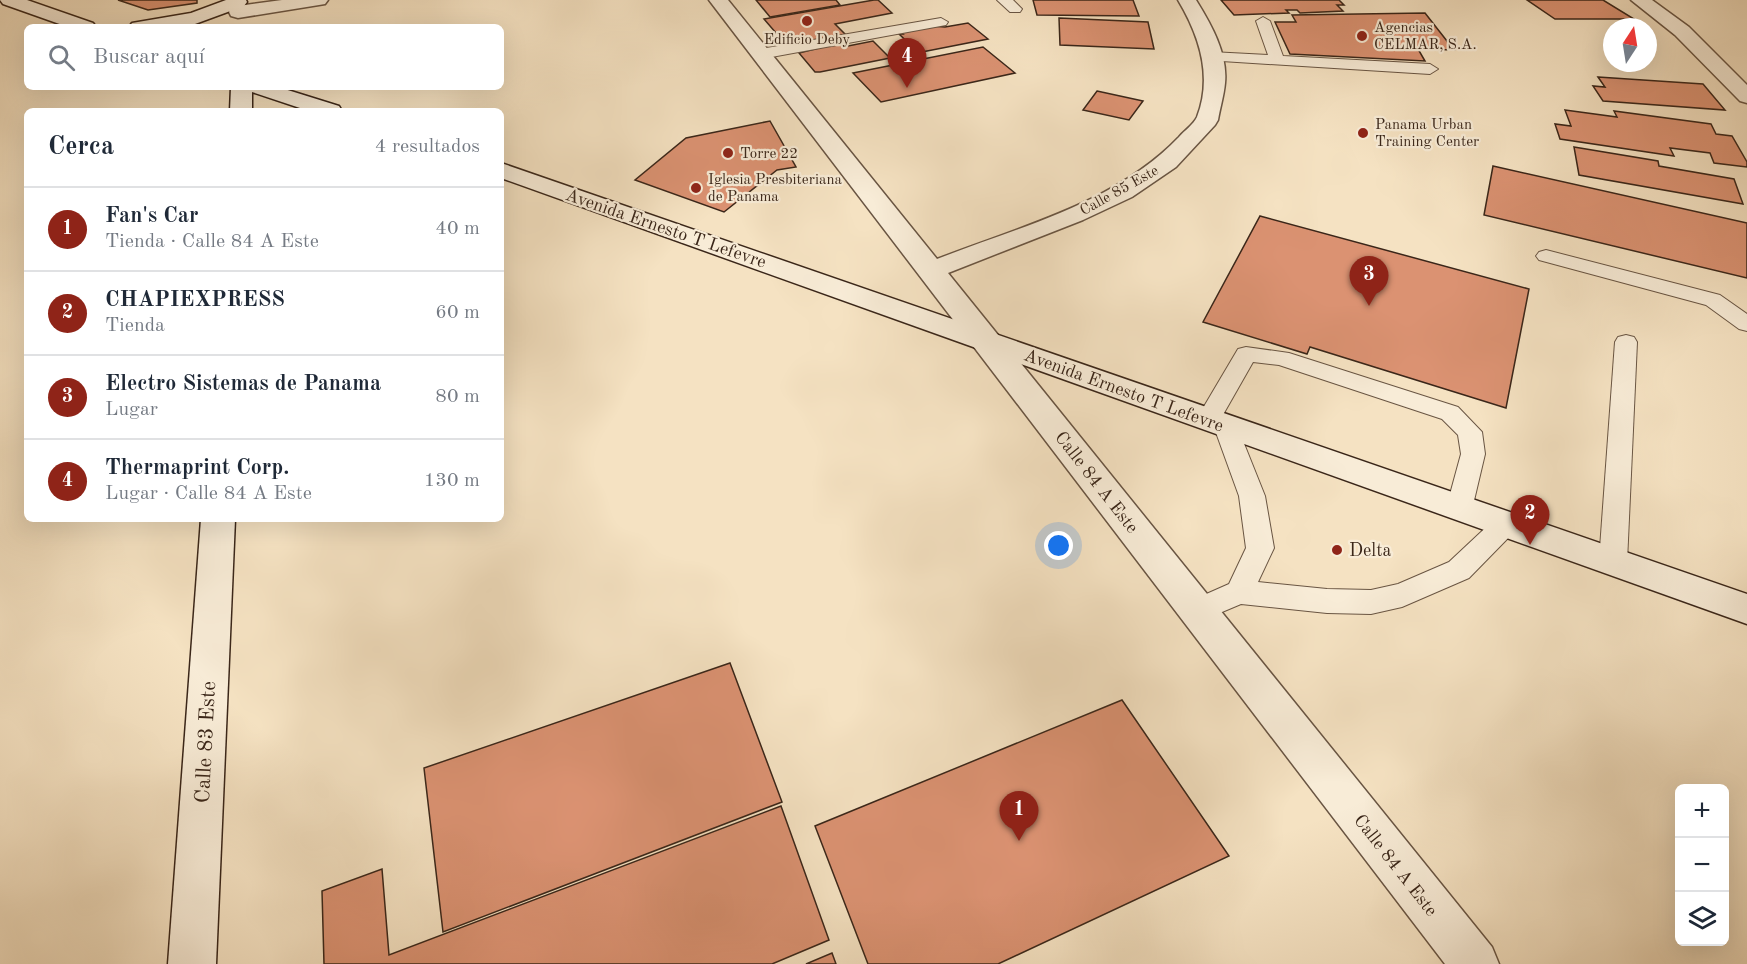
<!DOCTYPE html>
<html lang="es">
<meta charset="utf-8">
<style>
body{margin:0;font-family:"Old Standard TT",serif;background:#f6f6f7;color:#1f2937}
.controls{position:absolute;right:18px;bottom:18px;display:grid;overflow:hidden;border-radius:9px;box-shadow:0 6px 24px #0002}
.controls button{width:54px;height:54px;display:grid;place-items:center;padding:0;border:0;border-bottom:2px solid #e0e1e3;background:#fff;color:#1f2937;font:30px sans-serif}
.compass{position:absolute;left:1603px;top:18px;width:54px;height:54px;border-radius:50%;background:#fff;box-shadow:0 6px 24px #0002;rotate:12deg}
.you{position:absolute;left:1059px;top:546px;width:21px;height:21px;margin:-15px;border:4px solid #fff;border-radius:50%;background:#1a73e8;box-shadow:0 0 0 9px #1a73e833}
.badge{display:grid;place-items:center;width:39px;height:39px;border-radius:50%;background:#8f2418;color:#fff;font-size:20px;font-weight:700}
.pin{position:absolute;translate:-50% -50px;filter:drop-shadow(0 2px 3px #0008)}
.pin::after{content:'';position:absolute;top:32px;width:21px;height:18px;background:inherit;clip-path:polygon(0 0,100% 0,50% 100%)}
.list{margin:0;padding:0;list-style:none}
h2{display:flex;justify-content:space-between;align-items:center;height:78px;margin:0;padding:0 24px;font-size:26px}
h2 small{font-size:20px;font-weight:400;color:#747a83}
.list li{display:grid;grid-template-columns:39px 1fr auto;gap:18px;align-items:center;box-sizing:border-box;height:84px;padding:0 24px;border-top:2px solid #e0e1e3}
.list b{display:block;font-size:22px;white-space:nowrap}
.list p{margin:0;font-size:20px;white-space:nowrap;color:#747a83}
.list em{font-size:20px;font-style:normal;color:#747a83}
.icon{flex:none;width:33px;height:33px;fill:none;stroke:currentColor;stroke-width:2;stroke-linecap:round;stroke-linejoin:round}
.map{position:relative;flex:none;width:1747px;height:964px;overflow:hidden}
.search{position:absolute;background:#fff;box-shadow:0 6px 24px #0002;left:24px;top:24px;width:480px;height:66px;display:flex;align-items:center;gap:15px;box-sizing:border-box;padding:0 21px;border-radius:9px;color:#747a83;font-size:22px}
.panel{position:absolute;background:#fff;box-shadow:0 6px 24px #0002;left:24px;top:108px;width:480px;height:414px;border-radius:9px}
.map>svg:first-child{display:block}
.building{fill:#db9272;stroke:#3a2619;stroke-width:1.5}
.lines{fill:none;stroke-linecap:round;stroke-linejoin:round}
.lane-casing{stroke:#695543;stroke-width:2}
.street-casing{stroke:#695543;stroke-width:3}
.secondary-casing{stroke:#3a2619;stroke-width:3}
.lane{fill:#f8ecd7;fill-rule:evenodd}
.street{fill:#f8ecd7;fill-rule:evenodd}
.secondary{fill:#f8ecd7;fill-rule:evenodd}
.poi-dot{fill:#8f2418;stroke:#f8ecd7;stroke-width:2}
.labels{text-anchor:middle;stroke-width:4.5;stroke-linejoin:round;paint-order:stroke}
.far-poi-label{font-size:15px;fill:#3a2619;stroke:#f8ecd7;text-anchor:start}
.far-street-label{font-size:15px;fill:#3a2619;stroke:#f8ecd7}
.street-label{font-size:18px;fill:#3a2619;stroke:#f8ecd7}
.poi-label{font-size:18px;fill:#3a2619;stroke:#f8ecd7;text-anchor:start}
.near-street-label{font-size:21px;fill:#3a2619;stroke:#f8ecd7}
</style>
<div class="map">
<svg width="1747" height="964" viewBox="0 0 1747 964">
<rect width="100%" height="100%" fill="#f5e2c2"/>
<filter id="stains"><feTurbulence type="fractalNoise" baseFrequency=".00333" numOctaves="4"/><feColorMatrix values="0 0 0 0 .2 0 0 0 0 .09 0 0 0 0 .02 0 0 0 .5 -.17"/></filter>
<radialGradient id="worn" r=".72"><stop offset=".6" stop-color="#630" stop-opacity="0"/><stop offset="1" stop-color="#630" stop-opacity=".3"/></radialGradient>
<g class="building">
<path d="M118,0h79v3l-49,7z"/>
<path d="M756,0h80l4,5 -70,12z"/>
<path d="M874,0h4l14,13 -57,11 12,12 -59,11 -24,-28z"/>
<path d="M1033,0h100l6,16 -102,-1z"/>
<path d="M1221,0h118l5,5h-7l6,6 -43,2 -3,-3h-11l3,3 -55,2z"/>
<path d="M1527,0h76l31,19h-79z"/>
<path d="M1425,13l29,37 -36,-1 7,12 -135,-7 -15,-32h21l-4,-7z"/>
<path d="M1059,18l89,4 6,27 -94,-4z"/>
<path d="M968,23l20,16 -66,13 -5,-1 -18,-17h4l-2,-2 31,-6 13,1z"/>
<path d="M873,41l17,17 -70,14h-5l-16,-19 36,-9 13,2z"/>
<path d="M983,47l32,26 -134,29 -28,-29z"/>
<path d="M1598,77l105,7 22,26 -122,-9 -10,-15 12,1z"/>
<path d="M1097,91l46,10 -14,19 -46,-10z"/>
<path d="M1565,110l52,7 -3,-6 97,13 5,10 16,2 15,26v5l-33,-4 -4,-10 -40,-5 4,8 -114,-17 -5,-15 16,2z"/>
<path d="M770,121l26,46 -19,3 -53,42 -89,-32 51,-42z"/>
<path d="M1574,147l84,14 1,5 75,13 9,25 -164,-29z"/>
<path d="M1493,166l254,57v55l-263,-63z"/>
<path d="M1260,216l269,73 -23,119 -196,-61 -3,7 -104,-32z"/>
<path d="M730,663l52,139 -339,130 -19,-164z"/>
<path d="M1122,700l107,156 -231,108h-130l-53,-138z"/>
<path d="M781,806l48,134 -57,24h-448l-2,-73 60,-22 7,86z"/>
<path d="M832,953l4,11h-30z"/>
</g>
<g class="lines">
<g class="lane-casing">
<g id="lane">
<path d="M997,0h16l9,9 -2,3h-10z"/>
<path d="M1263,17l7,4 13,35 147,8 8,5 -8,5 -224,-14 -3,-3 8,-5 57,3 -12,-34z"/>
<path d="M941,18l7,4 -2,3 -185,34 -8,-5 8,-5z"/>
<path d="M1546,250l174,45 27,19v17l-8,-2 -33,-24 -167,-45 -3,-4 3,-4z"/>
<path d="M1626,335l8,2 3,5 -10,220 -4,8 -10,3 -10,-3 -4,-8 16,-220 3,-5z"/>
<path d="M1246,347l43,6 169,54 24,25 3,22 -13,55 -4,7 -9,3 -9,-3 -4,-7 15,-55 -3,-19 -16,-16 -163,-54 -26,-3 -33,58 6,-2 9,3 30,75 9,52 -16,34 69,7 44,1 27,-6 51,-22 47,-44 9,-3 9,3 4,7 -4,7 -45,46 -67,29 -31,7 -44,-1 -86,-9 -45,19 -10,-4 -4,-8 4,-8 43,-19 17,-36 -7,-52 -25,-69 -6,1 -8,-2 -4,-6 42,-71z"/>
</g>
</g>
<g class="street-casing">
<g id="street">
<path d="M282,0h46l-3,4 -6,1 -81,13 -7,-2 -2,-4 2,-4 7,-2z"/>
<path d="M709,0h19l209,259c82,-32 179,-56 242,-122 5,-6 15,-13 18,-20 16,-41 2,-82 -19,-117h18c15,24 32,54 29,83 -1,12 -5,25 -7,37l-3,5 -39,42 -44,30 -49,23 -135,53 544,674 7,17h-54z"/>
<path d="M1631,0h21l37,27 58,58v18l-7,-2 -65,-66z"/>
</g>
</g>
<g class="secondary-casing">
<g id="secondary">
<path d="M0,0h27l66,23 3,4h-28l-65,-23z"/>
<path d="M226,0h20l1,2 -3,4 -49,18 -21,3h-45l3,-4 59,-10z"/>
<path d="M231,87h47l61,19 3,5h-33l-57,-19v19h-22z"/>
<path d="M501,163l1246,431v30l-1246,-446z"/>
<path d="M201,519h34l-19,445h-48z"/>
</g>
</g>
<use href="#lane" class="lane"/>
<use href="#street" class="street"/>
<use href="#secondary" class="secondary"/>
</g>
<g class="poi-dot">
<circle cx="807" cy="21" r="6"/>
<circle cx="1362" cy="36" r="6"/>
<circle cx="1363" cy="133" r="6"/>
<circle cx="728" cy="153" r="6"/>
<circle cx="696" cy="188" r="6"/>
<circle cx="1337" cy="550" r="6"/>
</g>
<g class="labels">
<g class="far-poi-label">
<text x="1374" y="32">Agencias<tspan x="1374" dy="17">CELMAR, S.A.</tspan></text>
<text x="807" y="44" text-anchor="middle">Edificio Deby</text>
<text x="1375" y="129">Panama Urban<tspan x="1375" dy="17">Training Center</tspan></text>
<text x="740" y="158">Torre 22</text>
<text x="708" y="184">Iglesia Presbiteriana<tspan x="708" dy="17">de Panama</tspan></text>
</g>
<g class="far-street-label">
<text transform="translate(1119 190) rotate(-29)" y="5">Calle 85 Este</text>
</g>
<g class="street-label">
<text transform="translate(666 228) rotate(19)" y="6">Avenida Ernesto T Lefevre</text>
<text transform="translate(1124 390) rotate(20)" y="6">Avenida Ernesto T Lefevre</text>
<text transform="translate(1097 482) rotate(52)" y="6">Calle 84 A Este</text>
<text transform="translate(1396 865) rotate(52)" y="6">Calle 84 A Este</text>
</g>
<g class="poi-label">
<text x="1349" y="556">Delta</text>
</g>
<g class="near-street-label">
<text transform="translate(205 742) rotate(-87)" y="7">Calle 83 Este</text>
</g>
</g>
<rect width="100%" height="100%" filter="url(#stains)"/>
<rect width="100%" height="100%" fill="url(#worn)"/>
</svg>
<div class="controls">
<button>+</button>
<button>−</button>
<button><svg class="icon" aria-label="layers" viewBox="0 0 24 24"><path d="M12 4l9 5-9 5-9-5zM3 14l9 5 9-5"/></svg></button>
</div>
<svg class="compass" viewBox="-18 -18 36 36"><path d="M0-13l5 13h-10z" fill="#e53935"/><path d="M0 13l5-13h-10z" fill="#747a83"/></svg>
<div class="you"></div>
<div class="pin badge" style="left:1019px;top:841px">1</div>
<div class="pin badge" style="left:1530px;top:545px">2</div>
<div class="pin badge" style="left:1369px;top:306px">3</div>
<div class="pin badge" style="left:907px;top:88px">4</div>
<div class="search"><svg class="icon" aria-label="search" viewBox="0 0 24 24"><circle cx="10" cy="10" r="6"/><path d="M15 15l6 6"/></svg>Buscar aquí</div>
<section class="panel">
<h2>Cerca<small>4 resultados</small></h2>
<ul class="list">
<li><span class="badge">1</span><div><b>Fan's Car</b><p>Tienda · Calle 84 A Este</p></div><em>40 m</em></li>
<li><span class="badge">2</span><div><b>CHAPIEXPRESS</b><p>Tienda</p></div><em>60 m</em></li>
<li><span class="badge">3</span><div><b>Electro Sistemas de Panama</b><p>Lugar</p></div><em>80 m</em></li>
<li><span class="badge">4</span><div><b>Thermaprint Corp.</b><p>Lugar · Calle 84 A Este</p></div><em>130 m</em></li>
</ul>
</section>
</div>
